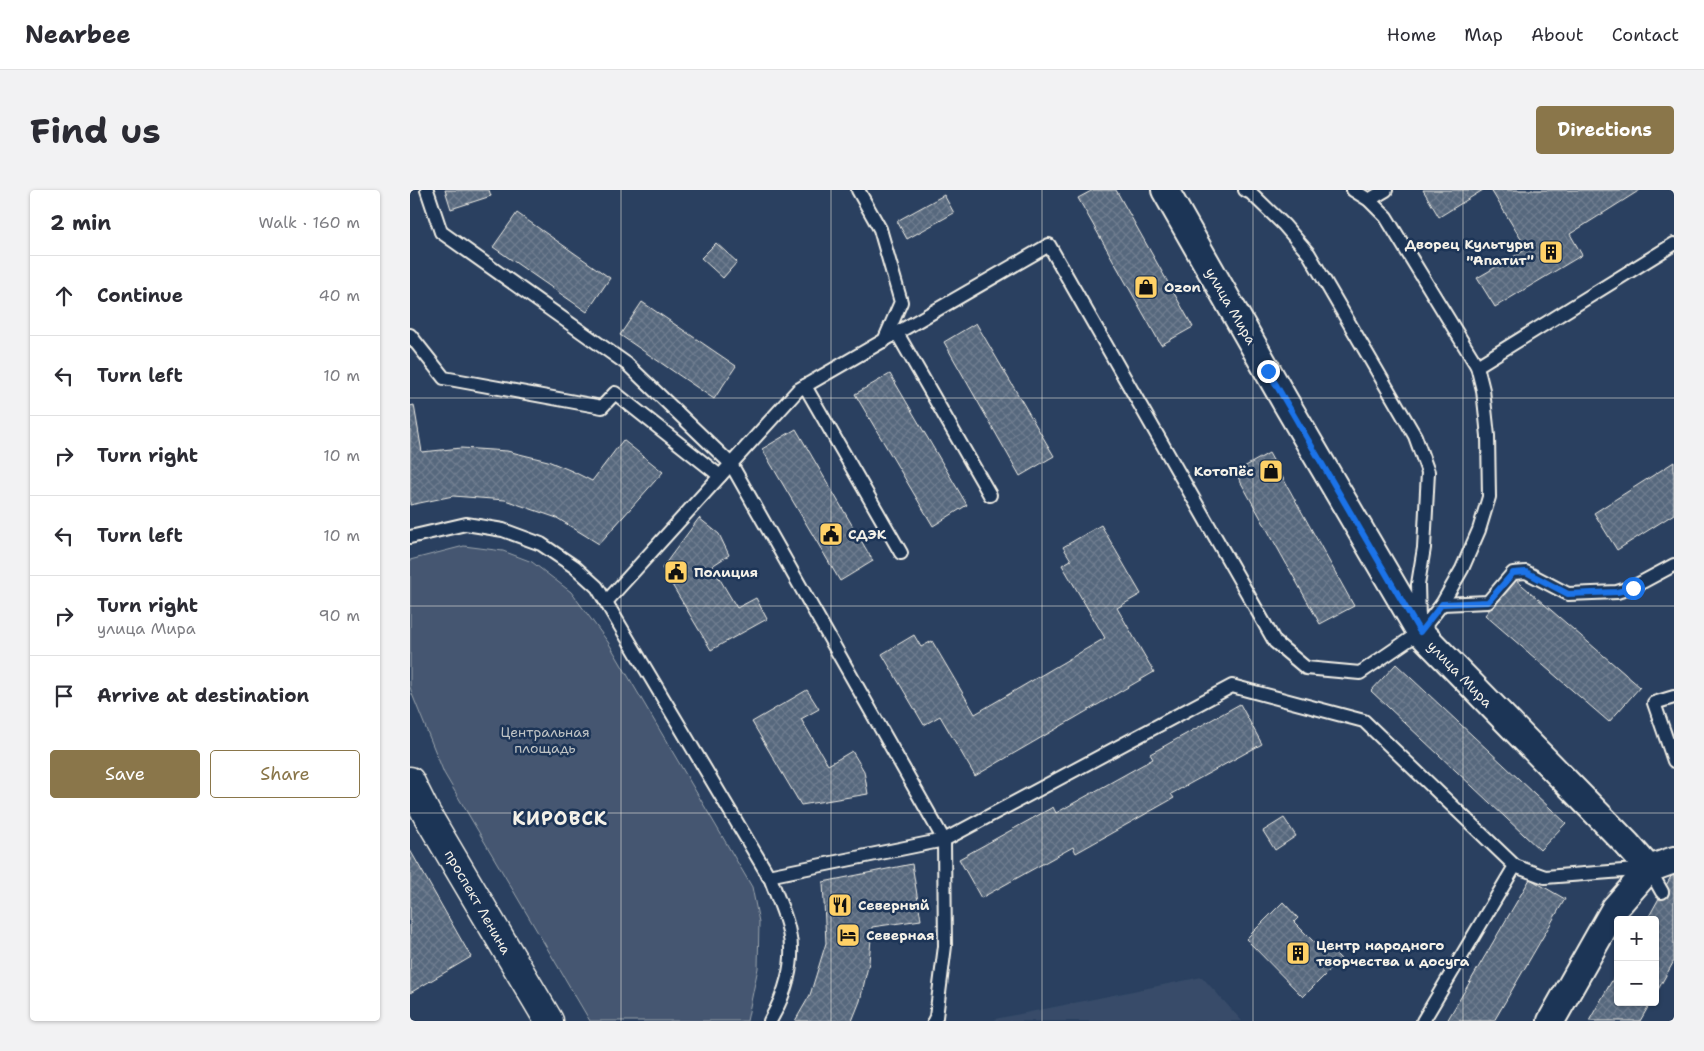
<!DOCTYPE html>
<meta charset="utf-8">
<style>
body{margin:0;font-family:"Shantell Sans",sans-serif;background:#f2f2f3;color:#2b2b33}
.controls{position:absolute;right:15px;bottom:15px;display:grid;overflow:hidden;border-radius:5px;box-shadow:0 1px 4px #0004}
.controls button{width:45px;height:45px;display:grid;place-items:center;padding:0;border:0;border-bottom:1px solid #e1e1e2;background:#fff;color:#2b2b33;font:25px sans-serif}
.stop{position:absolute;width:15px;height:15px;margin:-11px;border:4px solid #1a73e8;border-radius:50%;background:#fff}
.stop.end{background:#1a73e8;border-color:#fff;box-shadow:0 1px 5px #0008}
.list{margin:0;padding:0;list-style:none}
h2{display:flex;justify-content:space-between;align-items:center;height:65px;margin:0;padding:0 20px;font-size:21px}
h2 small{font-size:16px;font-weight:400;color:#7c7c81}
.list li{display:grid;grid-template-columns:32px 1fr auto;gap:15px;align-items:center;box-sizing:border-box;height:80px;padding:0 20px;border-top:1px solid #e1e1e2}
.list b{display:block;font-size:19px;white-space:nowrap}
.list p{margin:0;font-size:16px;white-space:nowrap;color:#7c7c81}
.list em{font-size:16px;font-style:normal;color:#7c7c81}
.actions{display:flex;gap:10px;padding:15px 20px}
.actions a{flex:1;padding:11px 0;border:1px solid #8a764a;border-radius:5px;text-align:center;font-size:18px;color:#8a764a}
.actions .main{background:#8a764a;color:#fff}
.icon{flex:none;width:28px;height:28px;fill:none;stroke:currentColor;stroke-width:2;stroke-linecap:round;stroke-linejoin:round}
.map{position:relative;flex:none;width:1264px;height:831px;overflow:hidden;border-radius:5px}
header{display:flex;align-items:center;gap:30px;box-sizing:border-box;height:70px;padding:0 25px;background:#fff;border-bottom:1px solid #e1e1e2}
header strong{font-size:24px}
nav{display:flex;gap:28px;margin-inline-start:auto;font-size:18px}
.intro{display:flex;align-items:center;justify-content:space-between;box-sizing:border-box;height:120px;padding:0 30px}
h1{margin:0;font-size:35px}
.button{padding:12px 22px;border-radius:5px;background:#8a764a;color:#fff;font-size:18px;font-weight:700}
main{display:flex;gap:30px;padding:0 30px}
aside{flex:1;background:#fff;border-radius:5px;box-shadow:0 1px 4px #0004}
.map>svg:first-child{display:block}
.built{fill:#374c69}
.park{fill:#445771;stroke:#9ca4ac}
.building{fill:url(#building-cross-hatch);stroke:#f4f1e8}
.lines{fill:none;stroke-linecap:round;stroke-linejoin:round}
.lane-casing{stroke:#f4f1e8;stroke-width:16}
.street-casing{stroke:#f4f1e8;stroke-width:30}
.secondary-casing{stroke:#f4f1e8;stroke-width:31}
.lane{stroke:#1d3557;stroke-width:12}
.street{stroke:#1d3557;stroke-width:26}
.secondary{stroke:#1d3557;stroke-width:28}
.route{stroke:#1a73e8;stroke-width:6}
.grid{fill:none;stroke:#f4f1e8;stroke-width:1;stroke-opacity:0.55}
.labels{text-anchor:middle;stroke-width:5;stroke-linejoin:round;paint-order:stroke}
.poi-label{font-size:14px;font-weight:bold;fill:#f4f1e8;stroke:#1d3557;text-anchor:start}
.street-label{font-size:14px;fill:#f4f1e8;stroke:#1d3557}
.park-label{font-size:14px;fill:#bfc3c4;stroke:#1d3557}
.district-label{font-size:19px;font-weight:bold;letter-spacing:1px;fill:#f4f1e8;stroke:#1d3557}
</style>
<header>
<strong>Nearbee</strong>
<nav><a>Home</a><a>Map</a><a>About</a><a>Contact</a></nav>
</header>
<div class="intro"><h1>Find us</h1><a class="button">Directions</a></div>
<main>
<aside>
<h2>2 min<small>Walk · 160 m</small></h2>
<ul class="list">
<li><svg class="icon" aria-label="ahead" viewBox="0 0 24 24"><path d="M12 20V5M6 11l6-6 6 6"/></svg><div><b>Continue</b></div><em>40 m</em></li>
<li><svg class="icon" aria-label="left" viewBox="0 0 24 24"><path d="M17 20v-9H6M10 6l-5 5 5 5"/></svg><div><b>Turn left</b></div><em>10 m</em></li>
<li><svg class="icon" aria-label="right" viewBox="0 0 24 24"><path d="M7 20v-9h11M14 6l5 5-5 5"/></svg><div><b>Turn right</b></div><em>10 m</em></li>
<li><svg class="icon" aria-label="left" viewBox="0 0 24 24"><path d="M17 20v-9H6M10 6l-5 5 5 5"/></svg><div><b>Turn left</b></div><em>10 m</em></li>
<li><svg class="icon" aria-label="right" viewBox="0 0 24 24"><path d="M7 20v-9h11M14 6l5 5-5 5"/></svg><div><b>Turn right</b><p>улица Мира</p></div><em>90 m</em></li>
<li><svg class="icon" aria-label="arrive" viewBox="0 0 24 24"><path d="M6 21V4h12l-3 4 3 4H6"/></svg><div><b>Arrive at destination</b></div></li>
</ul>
<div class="actions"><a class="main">Save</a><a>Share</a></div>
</aside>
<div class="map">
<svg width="1264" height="831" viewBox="0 0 1264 831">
<defs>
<pattern id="building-cross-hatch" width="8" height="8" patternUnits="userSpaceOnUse" patternTransform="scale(1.25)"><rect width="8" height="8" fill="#56677d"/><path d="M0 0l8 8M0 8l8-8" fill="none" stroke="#6f7d8f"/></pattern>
</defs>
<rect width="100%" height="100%" fill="#2a4060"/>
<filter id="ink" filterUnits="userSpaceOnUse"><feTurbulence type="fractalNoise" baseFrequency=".02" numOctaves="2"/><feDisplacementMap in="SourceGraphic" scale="10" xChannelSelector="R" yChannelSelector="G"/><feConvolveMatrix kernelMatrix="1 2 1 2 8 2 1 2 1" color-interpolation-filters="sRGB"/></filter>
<g filter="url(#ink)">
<path class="built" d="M792,787l40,44h-246l-1,-2z"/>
<path class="park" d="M54,356l39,5 29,11 39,30 37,50 144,245 7,35 -1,46 -11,53h-157l-146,-248 -32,-79 -2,-7v-127z"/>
<g class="building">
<path d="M35,0h44l2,6 -40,13z"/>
<path d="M683,0h23l77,137 -32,18 -83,-147z"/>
<path d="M1013,0h60l-44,27z"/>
<path d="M1081,0h149l-70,44 12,21 -87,52 -18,-29 50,-29z"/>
<path d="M534,5l10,18 -47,26 -10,-18z"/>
<path d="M107,23l93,65 -23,34 -94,-65z"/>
<path d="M306,53l21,19 -14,16 -22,-20z"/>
<path d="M232,112l94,64 -22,33 -94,-64z"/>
<path d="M566,133l78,133 -34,20 -76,-134z"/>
<path d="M480,184l77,131 -34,21 -78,-132z"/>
<path d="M4,215l8,47 39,-4 46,3 41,10 24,10 20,10 31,-41 40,32 -64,72 -42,-26 -52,-18 -52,-4 -43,9v-99z"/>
<path d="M386,239l77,132 -33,20 -78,-132z"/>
<path d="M859,263l85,153 -34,18 -85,-152z"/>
<path d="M1264,272v52l-57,36 -23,-37z"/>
<path d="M289,328l20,16 10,21 -17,11 25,42 19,-10 11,21 -56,31 -49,-82z"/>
<path d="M691,335l40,69 -24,14 37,64 -179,104 -35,-60 -16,9 -42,-71 32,-19 7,12 11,-6 43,73 130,-76 -43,-73 9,-5 -8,-13z"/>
<path d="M1105,389l125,108 -31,35 -124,-107z"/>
<path d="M986,474l170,159 -26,27 -169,-159z"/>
<path d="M397,500l12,19 -18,10 27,46 24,-14 12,20 4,23 -67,11 -49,-83z"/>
<path d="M830,514l22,40 -91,50 3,4 -98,55 -3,-6 -92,51 -22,-39 94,-52 3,6 97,-54 -3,-5z"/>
<path d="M874,628l12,18 -21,14 -12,-19z"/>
<path d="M0,660l61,107 -61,36z"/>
<path d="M502,674l9,56 -49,7 -3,35 -9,39 -8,20h-57l15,-26 16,-52 -3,-61z"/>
<path d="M1264,681v90l-19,34v-75h-8z"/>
<path d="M1120,689l35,20 -71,122h-47z"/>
<path d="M873,712l15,16 -4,4 25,25 5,-5 17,17 -38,38 -57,-58z"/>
<path d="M1208,780v32h33l-11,19h-51z"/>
</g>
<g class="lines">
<g class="lane-casing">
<g id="lane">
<path d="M17,0l14,42 186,132 104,100 213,376 1,106 -9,71 -2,4"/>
<path d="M448,0l22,39 21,73 -17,39"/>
<path d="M835,0l6,3 33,32 25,29 106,182 13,36 -4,76 -6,36 1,36"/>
<path d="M959,10l17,-10"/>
<path d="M487,143l93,162"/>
<path d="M0,145l34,43 158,29 13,-14 105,83"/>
<path d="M1067,176l197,-122"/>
<path d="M395,196l96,167"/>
<path d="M0,347l56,-13 37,6 38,14 34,23 22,20 174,293c6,17 15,35 18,52 7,30 -4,63 -19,89"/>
<path d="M196,412l192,-212 251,-145 226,397 31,26 54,5 60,-41 22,-28 20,-35 17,-39 10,-33 -1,-61 -5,-46 -6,-24 -91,-149 -17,-17 -16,-10"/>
<path d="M1032,414l46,-2 25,-29 13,-1 42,22 49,-2 16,-5 41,-22"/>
<path d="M1264,507l-20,6 20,58"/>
<path d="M1105,676l30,11 104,-8 13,23"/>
<path d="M358,686l176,-36 288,-154 132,35 151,145 -92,155"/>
</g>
</g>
<g class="street-casing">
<g id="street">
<path d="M755,0l121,213 134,229 207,212 22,25"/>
<path d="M1141,831l64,-113 34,-39 25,-9"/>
</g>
</g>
<g class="secondary-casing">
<path id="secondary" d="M0,591l16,32 123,208"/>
</g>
<use href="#lane" class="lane"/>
<use href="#street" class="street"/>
<use href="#secondary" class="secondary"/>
</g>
</g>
<g class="lines" filter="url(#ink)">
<path class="route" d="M858,181l152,261 22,-28 46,-2 25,-29 13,-1 42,22 49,-2 16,-4"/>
</g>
<path class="grid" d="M211,0v831M421,0v831M632,0v831M843,0v831M1053,0v831M0,208h1264M0,416h1264M0,623h1264"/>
<defs>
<g id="building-square" transform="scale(1.25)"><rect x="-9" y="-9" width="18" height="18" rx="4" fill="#ffd166" stroke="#1d3557"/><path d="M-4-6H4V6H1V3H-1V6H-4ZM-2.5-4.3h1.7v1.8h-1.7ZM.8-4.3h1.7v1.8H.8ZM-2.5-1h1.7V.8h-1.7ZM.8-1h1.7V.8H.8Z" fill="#111"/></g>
<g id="shop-square" transform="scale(1.25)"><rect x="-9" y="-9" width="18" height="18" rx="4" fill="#ffd166" stroke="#1d3557"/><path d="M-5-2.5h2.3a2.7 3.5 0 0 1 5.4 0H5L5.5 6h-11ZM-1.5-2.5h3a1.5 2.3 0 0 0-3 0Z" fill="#111"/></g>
<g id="civic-square" transform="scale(1.25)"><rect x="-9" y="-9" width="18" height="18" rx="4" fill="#ffd166" stroke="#1d3557"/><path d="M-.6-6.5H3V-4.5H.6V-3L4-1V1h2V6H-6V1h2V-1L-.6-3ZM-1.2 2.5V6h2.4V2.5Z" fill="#111"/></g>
<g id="restaurant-square" transform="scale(1.25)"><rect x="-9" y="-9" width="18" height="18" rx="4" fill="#ffd166" stroke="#1d3557"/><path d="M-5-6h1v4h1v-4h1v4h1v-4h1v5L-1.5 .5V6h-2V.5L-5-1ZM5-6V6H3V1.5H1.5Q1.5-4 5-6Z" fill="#111"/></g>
<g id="hotel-square" transform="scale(1.25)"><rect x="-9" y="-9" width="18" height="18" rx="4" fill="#ffd166" stroke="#1d3557"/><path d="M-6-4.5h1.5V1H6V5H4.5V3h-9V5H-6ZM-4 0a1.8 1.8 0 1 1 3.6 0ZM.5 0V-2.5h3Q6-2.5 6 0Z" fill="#111"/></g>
</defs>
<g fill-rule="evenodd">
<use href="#building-square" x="1141" y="62"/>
<use href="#shop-square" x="736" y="97"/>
<use href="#shop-square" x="861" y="281"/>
<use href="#civic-square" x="421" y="344"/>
<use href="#civic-square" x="266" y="382"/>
<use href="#restaurant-square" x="430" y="715"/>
<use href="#hotel-square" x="438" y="745"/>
<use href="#building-square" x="888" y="763"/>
</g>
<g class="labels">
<g class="poi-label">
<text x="1124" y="59" text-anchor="end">Дворец Культуры<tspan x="1124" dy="16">"Апатит"</tspan></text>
<text x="754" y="102">Ozon</text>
<text x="844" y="286" text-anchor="end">КотоПёс</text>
<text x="438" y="349">СДЭК</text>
<text x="284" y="387">Полиция</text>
<text x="448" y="720">Северный</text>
<text x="456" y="750">Северная</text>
<text x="906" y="760">Центр народного<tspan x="906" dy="16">творчества и досуга</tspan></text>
</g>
<g class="street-label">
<text transform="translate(821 116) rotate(60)" y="5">улица Мира</text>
<text transform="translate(1050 484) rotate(46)" y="5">улица Мира</text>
<text transform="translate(68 712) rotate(60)" y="5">проспект Ленина</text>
</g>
<g class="park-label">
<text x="135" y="547">Центральная<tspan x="135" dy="16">площадь</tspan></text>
</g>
<g class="district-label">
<text x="150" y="635">КИРОВСК</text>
</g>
</g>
</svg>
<div class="controls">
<button>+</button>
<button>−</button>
</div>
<div class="stop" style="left:1223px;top:398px"></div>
<div class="stop end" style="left:858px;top:181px"></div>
</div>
</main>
